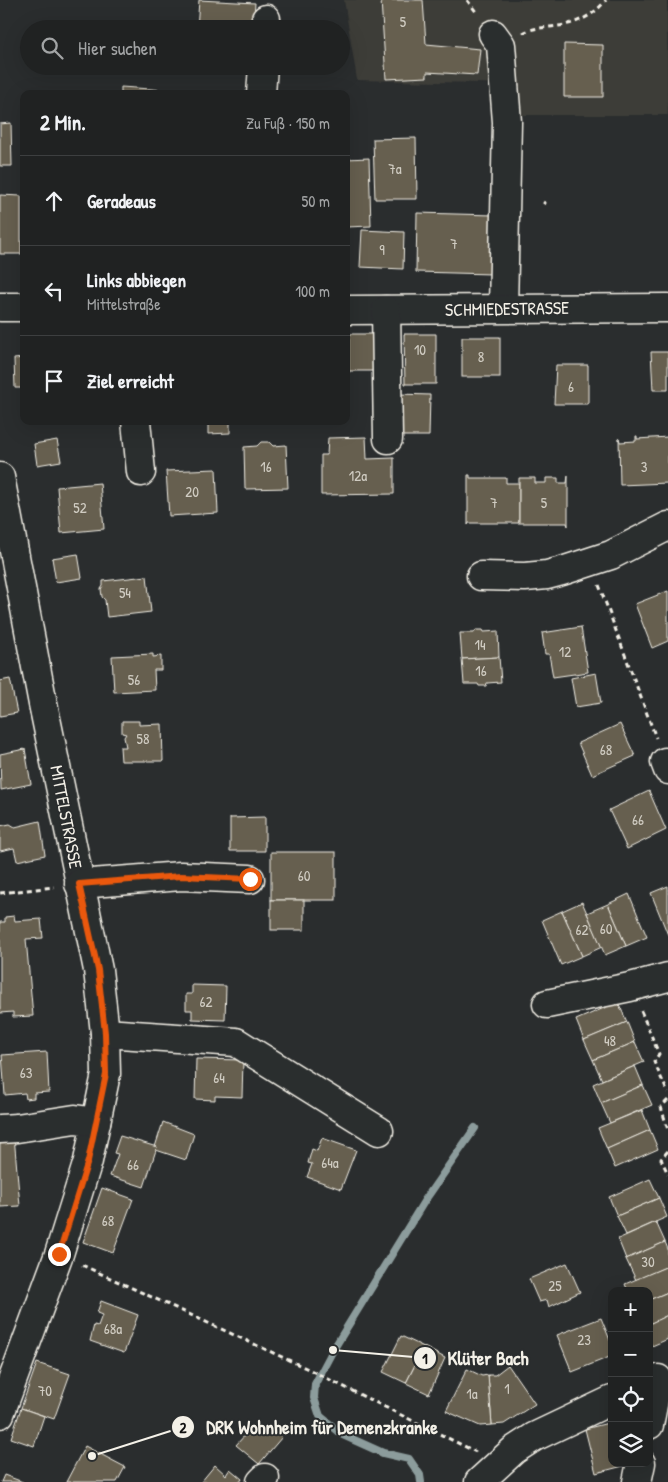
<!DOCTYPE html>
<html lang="de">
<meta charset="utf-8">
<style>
body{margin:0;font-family:"Patrick Hand",sans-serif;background:#2d2f2f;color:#f1f3f6}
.controls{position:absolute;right:15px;bottom:15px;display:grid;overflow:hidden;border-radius:10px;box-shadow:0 5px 20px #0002}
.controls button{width:45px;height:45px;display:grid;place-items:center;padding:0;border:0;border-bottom:1px solid #3d3f40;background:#202222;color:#f1f3f6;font:25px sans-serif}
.stop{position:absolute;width:15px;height:15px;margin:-11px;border:4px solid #ea580c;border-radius:50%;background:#fff}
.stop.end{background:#ea580c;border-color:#fff;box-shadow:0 1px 5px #0008}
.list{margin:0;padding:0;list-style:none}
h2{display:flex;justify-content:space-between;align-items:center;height:65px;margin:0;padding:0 20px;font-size:21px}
h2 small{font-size:16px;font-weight:400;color:#a2a4a5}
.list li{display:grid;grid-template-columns:32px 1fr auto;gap:15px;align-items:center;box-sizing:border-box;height:90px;padding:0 20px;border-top:1px solid #3d3f40}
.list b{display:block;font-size:19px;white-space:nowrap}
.list p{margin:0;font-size:16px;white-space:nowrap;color:#a2a4a5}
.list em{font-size:16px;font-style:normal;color:#a2a4a5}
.icon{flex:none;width:28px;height:28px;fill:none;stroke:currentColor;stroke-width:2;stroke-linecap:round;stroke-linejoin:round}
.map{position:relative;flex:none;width:668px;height:1482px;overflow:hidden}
.search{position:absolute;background:#202222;box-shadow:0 5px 20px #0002;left:20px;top:20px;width:330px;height:55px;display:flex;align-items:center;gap:12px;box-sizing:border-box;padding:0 18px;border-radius:28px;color:#a2a4a5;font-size:19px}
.panel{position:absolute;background:#202222;box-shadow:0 5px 20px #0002;left:20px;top:90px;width:330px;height:335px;border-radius:10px}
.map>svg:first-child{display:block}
.built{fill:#3c3c38}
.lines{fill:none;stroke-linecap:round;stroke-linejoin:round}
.stream{stroke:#8c9c9c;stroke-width:8}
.building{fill:#665f4f;stroke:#f4f1e8}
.minor-casing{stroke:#f4f1e8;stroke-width:31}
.path{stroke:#f4f1e8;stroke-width:3;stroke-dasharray:5 4;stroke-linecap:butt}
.minor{stroke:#2a2d2e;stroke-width:28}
.route{stroke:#ea580c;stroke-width:6}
.labels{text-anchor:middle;stroke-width:4;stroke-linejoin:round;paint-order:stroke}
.number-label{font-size:15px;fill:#d0ccc2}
.street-label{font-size:18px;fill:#f4f1e8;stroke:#2a2d2e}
.leader{fill:none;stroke:#f4f1e8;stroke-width:2}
.callout-dot{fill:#f4f1e8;stroke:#2a2d2e;stroke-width:2}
.mark-label{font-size:15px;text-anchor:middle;font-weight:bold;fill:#111}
.callout-label{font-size:19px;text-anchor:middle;font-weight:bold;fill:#f4f1e8;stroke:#2a2d2e;stroke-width:4;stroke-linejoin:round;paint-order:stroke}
</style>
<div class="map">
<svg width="668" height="1482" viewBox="0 0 668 1482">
<rect width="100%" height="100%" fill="#2a2d2e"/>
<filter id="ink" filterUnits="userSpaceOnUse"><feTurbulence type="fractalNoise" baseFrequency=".02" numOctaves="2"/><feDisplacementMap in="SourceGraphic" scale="10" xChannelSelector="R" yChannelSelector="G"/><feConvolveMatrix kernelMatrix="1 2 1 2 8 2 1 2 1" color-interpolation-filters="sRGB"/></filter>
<g filter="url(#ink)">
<path class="built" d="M344,0h323l1,115h-151l-1,-31 -159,-4z"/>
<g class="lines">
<path class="stream" d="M421,1482l-1,-7 -11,-16 -26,-6 -40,-18 -23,-19 -6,-18 1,-14 18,-34 92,-150 50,-72"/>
</g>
<g class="building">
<path d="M199,0l56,3 -2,26h-56z"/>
<path d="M381,0h42l3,44 54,5 -3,26 -50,-3v5l-41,2z"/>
<path d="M564,44l39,1v52h-39z"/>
<path d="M121,87l59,4v3h-59z"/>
<path d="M11,123l1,43h-12v-42z"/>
<path d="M416,138l1,61h-42l-2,-60z"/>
<path d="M369,158l2,68 -25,1v-68z"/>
<path d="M0,195l21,1v58h-21z"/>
<path d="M417,213l76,2 -1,59 -76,-2z"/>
<path d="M362,230l42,2 -1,37 -43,-2z"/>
<path d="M346,333l3,1v39h-3z"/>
<path d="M349,334h30l1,37h-31z"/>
<path d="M404,334h32v50h-31z"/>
<rect x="462" y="337" width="38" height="40"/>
<path d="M651,352h17v38h-15z"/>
<path d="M24,358v30h-9l-1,-29z"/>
<path d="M556,365h32v39h-34z"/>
<path d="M399,394l31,1 -1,41h-31z"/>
<path d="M208,421h22v12l-22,1z"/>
<path d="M636,436h1v3l31,-2v46l-48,2 -1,-47 1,4 16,-1z"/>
<path d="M366,437l1,22 27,-1v36l-73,1v-40h6l1,-17z"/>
<path d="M57,440l4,21 -24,4 -3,-21z"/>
<path d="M261,442h8l4,4 13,-1 2,43 -43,1 -1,-42 13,-1z"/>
<path d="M216,469l2,44 -49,3 -3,-45z"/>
<path d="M468,475h2v3h36v5h13v40h-50l-1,2z"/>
<path d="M568,475v51l-1,-3h-48v-45h16v5h11v-5h12v5h9z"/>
<path d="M100,483l4,46 -43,4 -4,-46z"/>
<path d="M78,554l4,24 -26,4 -4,-24z"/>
<path d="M147,576l4,36 -44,5 -2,-17 -3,-3 -1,-8 2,-3v-5z"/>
<path d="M668,591v50l-16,7 -17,-44z"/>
<path d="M581,627l7,45 -35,5 -4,-23h-4l-3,-21z"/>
<path d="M476,630h7l1,2 14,-1 1,26 -37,2 -2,-26h14z"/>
<path d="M153,654v3l8,-1v14h-7l1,20 -41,2 -2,-36z"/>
<path d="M499,657l2,25 -14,1 -1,3h-7l-1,-2h-14l-2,-25z"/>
<path d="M596,673l5,30 -25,4 -5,-29z"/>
<path d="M10,679l7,34 -17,3v-35z"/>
<path d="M122,721h17v4l23,-1 1,37h-42l-1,-14h6l-2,-10 2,-3 -4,-1z"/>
<path d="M620,724l15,32 -43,19 -14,-32z"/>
<path d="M25,749l6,35 -30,6 -1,-36z"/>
<path d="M649,791l17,39 -39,19 -18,-39z"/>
<path d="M265,817v34h-35v-33z"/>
<path d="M40,821l5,34 -28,6 -3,-13 -14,3v-25l10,-2 5,3z"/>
<rect x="271" y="852" width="65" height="48"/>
<path d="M668,886v49l-17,-42z"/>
<path d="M629,894l18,43 -21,9 -18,-42z"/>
<rect x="271" y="900" width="33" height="30"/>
<path d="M582,902l20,45 -20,9 -20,-45z"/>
<path d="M608,904l18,42 -21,9 -18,-42z"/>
<path d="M562,911l20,45 -21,9 -19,-45z"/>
<path d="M14,916l1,5 26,-2 2,19 -17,1 7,77 -20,1v-5l-13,1v-91h5v-5z"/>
<path d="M192,985l34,1 -1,34 -33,-1v-9h-6v-16h6z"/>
<path d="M618,1002l9,20 -43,18 -8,-20z"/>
<path d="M627,1022l8,20 -42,18 -9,-20z"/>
<path d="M635,1042l9,20 -42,18 -9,-20z"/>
<path d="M47,1052l2,40 -15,1v5l-8,1 -1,-6 -20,2 -3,-40z"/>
<path d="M196,1059l47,1 -1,37 -27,-1v4l-20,-1z"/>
<path d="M635,1066l8,19 -42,18 -8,-19z"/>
<path d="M643,1085l9,20 -42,18 -9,-20z"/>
<path d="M642,1110l8,20 -43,19 -9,-21z"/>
<path d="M163,1122l31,12 -8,26 -30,-10 1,-3h-2z"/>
<path d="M650,1130l8,19 -43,19 -8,-19z"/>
<path d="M14,1136l6,70 -20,1v-70z"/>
<path d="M120,1136l37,11 -13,40 -34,-11 8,-22 -4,-1z"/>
<path d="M322,1138l34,12 -15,39 -34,-12 5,-13 -4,-1 4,-14 5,2z"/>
<path d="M650,1179l9,19 -42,18 -8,-19z"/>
<path d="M102,1188l31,11 -20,54 -30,-11z"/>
<path d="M659,1198l8,19 -41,18 -9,-19z"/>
<path d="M656,1222l9,20 -39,17 -8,-20z"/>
<path d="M665,1242l3,7v17l-32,14 -10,-21z"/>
<path d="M567,1263l13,29 -31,15 -2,-7 -8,2 -10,-23z"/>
<path d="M668,1266v26l-19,8v-9h-21l-3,-7z"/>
<path d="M668,1292v23l-19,9v-24z"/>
<path d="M101,1301l37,14 -14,38 -34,-12 4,-16 4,1 4,-11 -5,-2z"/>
<path d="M668,1315v24l-16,7 -3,-7v-15z"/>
<path d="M601,1318l11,27v11l-40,16 -15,-37z"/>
<path d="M401,1336l23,11 -18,36 -23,-11z"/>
<path d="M424,1347l21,11 -16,36 -23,-11z"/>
<path d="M37,1363l33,11 -16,45 -33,-11z"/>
<path d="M508,1365l27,39 -31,20 -12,1 -4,-50h7z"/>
<path d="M467,1369l15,7 6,-1 4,50 -12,1 -34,-15z"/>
<path d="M21,1408l23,8 -10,30 -23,-8z"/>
<path d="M612,1422v41h23l-39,10 -11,-44z"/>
<path d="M256,1423l10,9 5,-5 11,10 -23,27 -23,-19z"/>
<path d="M85,1446l40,21 -8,15h-51z"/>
<path d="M215,1465l11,10 4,-6 12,10 -2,3h-39z"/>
<path d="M4,1475l19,7h-22z"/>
</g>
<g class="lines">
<g class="minor-casing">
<g id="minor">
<path d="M265,29l1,-10"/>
<path d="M493,34l8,11 6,77 -4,186"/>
<path d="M261,94l2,-28"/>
<path d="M0,307h24"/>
<path d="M346,310l322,-2"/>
<path d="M386,310l2,129"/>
<path d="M136,421l5,51"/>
<path d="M0,477l43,227 55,266 7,63 1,41 -18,87 -29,93 -59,160"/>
<path d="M481,576l44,1 22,-2 15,-4 49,-16 57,-29"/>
<path d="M665,762l3,8"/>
<path d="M79,884l102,-8 69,3"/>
<path d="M547,1004l83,-17 38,-10"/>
<path d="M105,1033l131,9 143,89"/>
<path d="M0,1129l17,-1 58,-9 21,3"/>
<path d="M649,1425l9,-46"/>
<path d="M261,1482l4,-4"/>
<path d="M479,1482l35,-32 20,-13 78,-37"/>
<path d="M637,1482l4,-19"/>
</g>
</g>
<g class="path">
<path d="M467,0l10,13"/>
<path d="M523,33c9,-5 18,-5 27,-6 23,-2 42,-9 56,-27"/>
<path d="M543,202l3,2"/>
<path d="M599,585l57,153"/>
<path d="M0,893l54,-6"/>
<path d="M641,1011l18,43 -5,8 14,31"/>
<path d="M668,1100l-7,7 7,23"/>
<path d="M668,1151l-7,8 7,15"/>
<path d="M82,1265l224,103 170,84"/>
</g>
<use href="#minor" class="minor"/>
</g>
</g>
<g class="lines" filter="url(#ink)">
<path class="route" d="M59,1254l29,-93 18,-87 -1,-41 -7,-63 -19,-86 102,-8 69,3"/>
</g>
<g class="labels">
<g class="number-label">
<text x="403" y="27">5</text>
<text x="395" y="174">7a</text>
<text x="454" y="249">7</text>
<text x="382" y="255">9</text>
<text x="420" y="355">10</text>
<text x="481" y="362">8</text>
<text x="571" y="392">6</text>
<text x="266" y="472">16</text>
<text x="644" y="472">3</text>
<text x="358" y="481">12a</text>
<text x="192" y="497">20</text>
<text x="494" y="508">7</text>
<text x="544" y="508">5</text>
<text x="80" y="513">52</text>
<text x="125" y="598">54</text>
<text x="480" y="650">14</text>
<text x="565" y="657">12</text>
<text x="481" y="676">16</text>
<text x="134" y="685">56</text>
<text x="143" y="744">58</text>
<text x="606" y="755">68</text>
<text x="638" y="825">66</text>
<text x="304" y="881">60</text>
<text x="606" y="934">60</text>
<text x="582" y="935">62</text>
<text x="206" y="1007">62</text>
<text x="610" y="1046">48</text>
<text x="26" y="1078">63</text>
<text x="219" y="1083">64</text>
<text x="330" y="1168">64a</text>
<text x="133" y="1170">66</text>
<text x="108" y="1226">68</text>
<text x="648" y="1267">30</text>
<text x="555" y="1291">25</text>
<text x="113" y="1334">68a</text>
<text x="584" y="1345">23</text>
<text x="507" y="1394">1</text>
<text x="45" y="1396">70</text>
<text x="472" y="1399">1a</text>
</g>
<g class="street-label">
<text transform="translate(507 309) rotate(-1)" y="6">SCHMIEDESTRASSE</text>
<text transform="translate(66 817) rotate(79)" y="6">MITTELSTRASSE</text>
</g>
</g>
<path class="leader" d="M333 1350L425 1358M92 1456L183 1427"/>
<g class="callout-dot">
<circle cx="333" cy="1350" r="5"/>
<circle cx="92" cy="1456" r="5"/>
<circle cx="425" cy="1358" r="12"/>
<circle cx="183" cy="1427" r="12"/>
</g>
<g class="mark-label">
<text x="425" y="1364">1</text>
<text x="183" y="1433">2</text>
</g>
<g class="callout-label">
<text x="488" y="1365">Klüter Bach</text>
<text x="322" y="1434">DRK Wohnheim für Demenzkranke</text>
</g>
</svg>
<div class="controls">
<button>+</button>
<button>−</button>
<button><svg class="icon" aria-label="locate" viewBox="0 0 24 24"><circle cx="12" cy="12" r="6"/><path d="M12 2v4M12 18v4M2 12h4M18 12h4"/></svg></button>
<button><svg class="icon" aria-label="layers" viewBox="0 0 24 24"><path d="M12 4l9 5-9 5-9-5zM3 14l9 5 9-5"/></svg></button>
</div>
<div class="stop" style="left:250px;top:879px"></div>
<div class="stop end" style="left:59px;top:1254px"></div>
<div class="search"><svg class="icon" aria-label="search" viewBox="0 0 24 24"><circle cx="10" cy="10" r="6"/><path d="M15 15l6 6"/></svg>Hier suchen</div>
<section class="panel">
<h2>2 Min.<small>Zu Fuß · 150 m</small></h2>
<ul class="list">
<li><svg class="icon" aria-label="ahead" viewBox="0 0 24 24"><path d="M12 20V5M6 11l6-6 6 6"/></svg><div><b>Geradeaus</b></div><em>50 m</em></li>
<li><svg class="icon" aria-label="left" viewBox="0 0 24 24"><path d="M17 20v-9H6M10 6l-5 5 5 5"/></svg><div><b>Links abbiegen</b><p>Mittelstraße</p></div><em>100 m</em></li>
<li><svg class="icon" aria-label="arrive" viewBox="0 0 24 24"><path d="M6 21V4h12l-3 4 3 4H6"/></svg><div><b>Ziel erreicht</b></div></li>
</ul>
</section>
</div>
